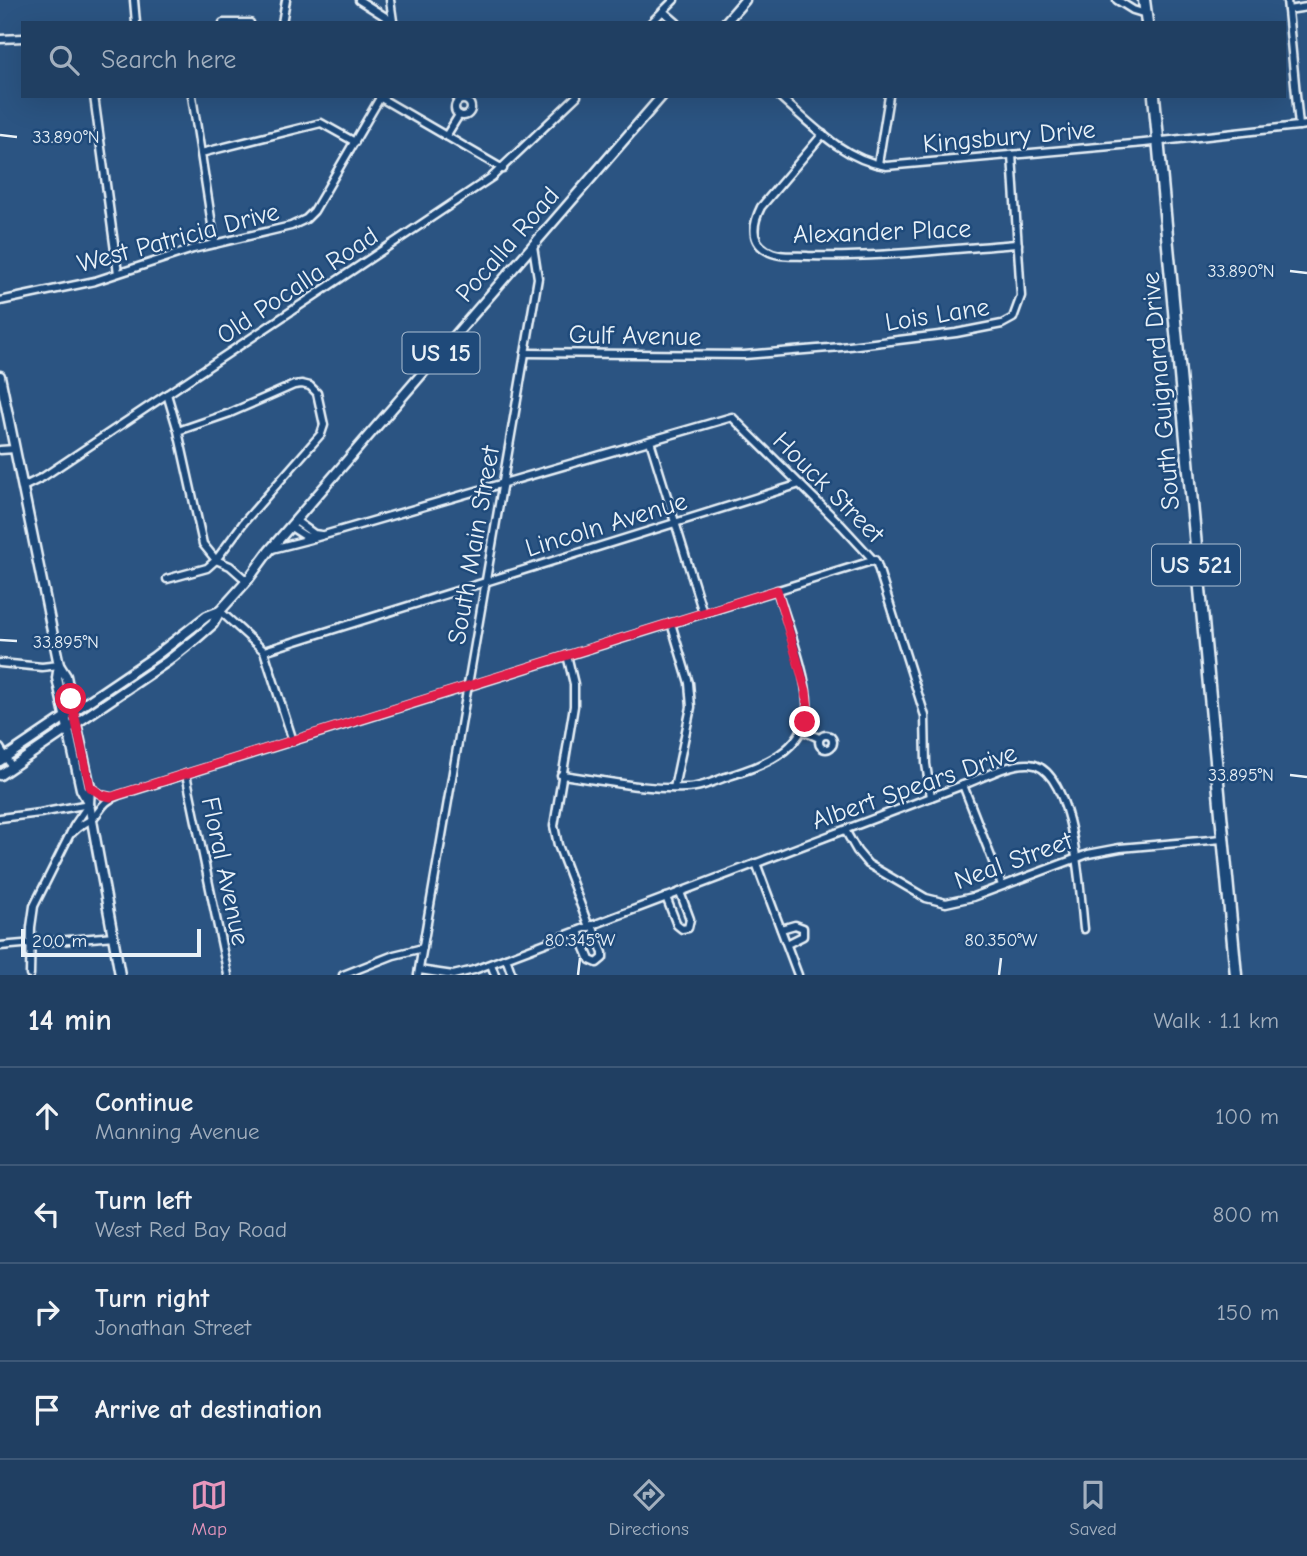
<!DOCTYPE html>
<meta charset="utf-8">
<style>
body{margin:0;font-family:"Comic Neue",sans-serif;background:#2d4a6b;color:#f1f3f6}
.scale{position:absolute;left:21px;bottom:18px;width:180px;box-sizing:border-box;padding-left:7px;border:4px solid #e8f1f8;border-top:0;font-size:19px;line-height:24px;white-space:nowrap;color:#e8f1f8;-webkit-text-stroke:5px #1f4a7a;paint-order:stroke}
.stop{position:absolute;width:21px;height:21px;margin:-16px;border:5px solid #e11d48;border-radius:50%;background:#fff}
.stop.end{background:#e11d48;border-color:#fff;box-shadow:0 2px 7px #0008}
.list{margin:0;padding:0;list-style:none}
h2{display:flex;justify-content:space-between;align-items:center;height:91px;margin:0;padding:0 28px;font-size:30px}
h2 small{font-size:23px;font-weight:400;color:#a2afbe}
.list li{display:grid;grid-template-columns:46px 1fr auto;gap:21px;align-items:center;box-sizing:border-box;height:98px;padding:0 28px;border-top:2px solid #3d5877}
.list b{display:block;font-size:26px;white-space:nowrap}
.list p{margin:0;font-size:23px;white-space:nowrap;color:#a2afbe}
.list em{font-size:23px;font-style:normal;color:#a2afbe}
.icon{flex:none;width:38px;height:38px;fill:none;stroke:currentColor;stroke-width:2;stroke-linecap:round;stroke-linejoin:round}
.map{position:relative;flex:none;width:1307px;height:975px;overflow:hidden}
.search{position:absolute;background:#203f62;box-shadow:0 7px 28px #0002;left:21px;right:21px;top:21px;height:77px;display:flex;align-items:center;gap:18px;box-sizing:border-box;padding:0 24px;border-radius:0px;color:#a2afbe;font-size:26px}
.sheet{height:483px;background:#203f62}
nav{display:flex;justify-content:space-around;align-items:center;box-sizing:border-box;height:98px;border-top:2px solid #3d5877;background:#203f62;font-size:19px;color:#a2afbe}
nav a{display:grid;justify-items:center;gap:4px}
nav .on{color:#e797bd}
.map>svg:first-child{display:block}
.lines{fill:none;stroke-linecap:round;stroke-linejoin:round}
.minor-casing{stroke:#e8f1f8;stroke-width:11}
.major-casing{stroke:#e8f1f8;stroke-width:13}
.highway-casing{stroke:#e8f1f8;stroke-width:15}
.minor{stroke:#1f4a7a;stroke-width:6}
.major{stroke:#1f4a7a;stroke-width:8}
.highway{stroke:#1f4a7a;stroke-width:10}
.route{stroke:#e11d48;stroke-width:9}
.ticks{fill:none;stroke:#e8f1f8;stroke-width:2.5}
.labels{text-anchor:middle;stroke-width:5;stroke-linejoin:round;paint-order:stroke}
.shield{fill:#1f4a7a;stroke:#acbfd2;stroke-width:2}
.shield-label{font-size:24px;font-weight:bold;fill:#e8f1f8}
.street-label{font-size:26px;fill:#e8f1f8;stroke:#1f4a7a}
.ticks-label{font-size:18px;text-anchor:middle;fill:#e8f1f8;stroke:#1f4a7a;stroke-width:5;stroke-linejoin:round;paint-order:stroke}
</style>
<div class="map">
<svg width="1307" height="975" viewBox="0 0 1307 975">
<rect width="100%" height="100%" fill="#2b5482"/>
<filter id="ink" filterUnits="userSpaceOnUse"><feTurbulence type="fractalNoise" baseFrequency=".0143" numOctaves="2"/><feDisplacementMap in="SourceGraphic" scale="14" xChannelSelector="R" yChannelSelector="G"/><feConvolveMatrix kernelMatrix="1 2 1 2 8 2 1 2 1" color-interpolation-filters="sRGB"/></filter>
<g filter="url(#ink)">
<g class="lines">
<g class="minor-casing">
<g id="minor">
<path d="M134,0l2,23"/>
<path d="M359,0l33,21"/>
<path d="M390,0l3,21"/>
<path d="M1117,0l16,10 13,4"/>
<path d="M1287,0l12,126"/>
<path d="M1288,10l19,-3"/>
<path d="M663,11l14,12"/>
<path d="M223,23h27"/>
<path d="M282,23l4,-23"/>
<path d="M651,23l23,-23"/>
<path d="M0,39l23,-1"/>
<path d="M94,96l24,177"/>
<path d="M192,96l23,148"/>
<path d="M779,96c32,28 63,63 107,70l258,-23 163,-18"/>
<path d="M379,97l124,72"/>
<circle cx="463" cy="108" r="8"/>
<path d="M823,134l-62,73c-7,14 -12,33 5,43 12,8 28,5 42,6 71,2 140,-7 210,-12"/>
<path d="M446,136l13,-21"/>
<path d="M201,153l120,-30 34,19"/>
<path d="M878,164l11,-68"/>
<path d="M0,301l95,-20 98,-32 98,-23 15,-7 8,-8 67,-115"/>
<path d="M525,353l219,2 97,-8 115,-14 46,-9 11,-6 8,-22 -9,-141"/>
<path d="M167,394l11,37 25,113 13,16 28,-38 77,-88 3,-9 -7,-32 -7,-7 -8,-2 -8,1 -64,28 -52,18"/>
<path d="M650,441l53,172"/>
<path d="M0,450l15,-1"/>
<path d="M23,487l20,-10 449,-300 85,-81"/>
<path d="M296,521l18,13 7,1"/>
<path d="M291,527l14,9 9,2 418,-121 110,109 35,38 48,152 1,48 5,33"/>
<path d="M272,549l39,-10"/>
<path d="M167,579l40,-11 9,-8 14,6 17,15"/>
<path d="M220,611l44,40 29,90"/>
<path d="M671,623l18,60 2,24 -17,81"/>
<path d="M264,651l536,-167"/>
<path d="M567,655l7,29v22l-20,120 4,19 31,82"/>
<path d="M0,663l42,4 17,-2"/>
<path d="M801,730l18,8"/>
<circle cx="826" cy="742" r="7"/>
<path d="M0,748l12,19"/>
<path d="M186,774l42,201"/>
<path d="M561,775c41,5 83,15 124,13 14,0 28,-6 41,-11 34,-11 77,-24 81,-67 3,-28 -21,-91 -30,-120"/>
<path d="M963,785l39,100"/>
<path d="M90,787l12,8 9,2"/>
<path d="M0,818l40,-5 49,-9"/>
<path d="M845,830l12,21 11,13 58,34 20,5 27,-6 115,-43 32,-6 102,-9"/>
<path d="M72,833c6,-7 10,-8 18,-13 11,-6 9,-18 29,-25l756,-235"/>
<path d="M756,863l42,112"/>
<path d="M666,897l11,28 5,4 6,-1 2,-9 -10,-27"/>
<path d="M781,929l14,-4 8,3v8l-16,8"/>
<path d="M578,931l12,29 7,3 6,-5v-5l-11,-28"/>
<path d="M0,946l114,-10"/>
<path d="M506,958l6,17"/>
<path d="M491,964l4,11"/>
<path d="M419,970l34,5 21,-5 489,-185c20,-7 45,-22 66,-21 46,2 51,131 55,165"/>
<path d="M30,975l1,-48 3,-21 40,-80 15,-22"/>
<path d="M343,975l51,-20 29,-7"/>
<path d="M418,975l120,-697 -5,-32"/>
</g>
</g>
<g class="major-casing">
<g id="major">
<path d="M725,23l20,-23"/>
<path d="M0,376l59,289 -2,13 24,111 8,15"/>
<path d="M59,665l7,11 24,111 -1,17 31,171"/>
<path d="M0,761l154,-104 53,-41 13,-5"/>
<path d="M0,775l168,-114 29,-23 16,-14 7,-13 27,-30 22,-30 393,-455"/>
</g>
</g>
<g class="highway-casing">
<g id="highway">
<path d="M1144,0l3,23"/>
<path d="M1154,96l82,879"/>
</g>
</g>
<use href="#minor" class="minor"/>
<use href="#major" class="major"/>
<use href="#highway" class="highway"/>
</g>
</g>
<g class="lines" filter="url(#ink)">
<path class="route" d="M71,699l19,88 12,8 9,2 666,-207 29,101 2,17 -3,14"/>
</g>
<path class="ticks" d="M0,135l17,2M1290,271l17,2M0,640l17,1M1290,775l17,2M578,975l2,-17M999,975l2,-17"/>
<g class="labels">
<g class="shield">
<rect x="402.5" y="332.5" width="77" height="41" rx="5"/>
<rect x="1152" y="544.5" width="88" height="41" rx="5"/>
</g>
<g class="shield-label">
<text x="441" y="361">US 15</text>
<text x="1196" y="573">US 521</text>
</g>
<g class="street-label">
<text transform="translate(1009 136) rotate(-5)" y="9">Kingsbury Drive</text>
<text transform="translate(882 231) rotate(-2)" y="9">Alexander Place</text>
<text transform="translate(178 237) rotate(-15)" y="9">West Patricia Drive</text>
<text transform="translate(507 244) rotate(-49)" y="9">Pocalla Road</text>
<text transform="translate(297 285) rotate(-34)" y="9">Old Pocalla Road</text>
<text transform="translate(937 314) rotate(-9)" y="9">Lois Lane</text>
<text transform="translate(635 335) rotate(1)" y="9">Gulf Avenue</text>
<text transform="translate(1160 391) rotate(-95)" y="9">South Guignard Drive</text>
<text transform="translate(829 487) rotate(45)" y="9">Houck Street</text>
<text transform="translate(606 524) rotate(-17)" y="9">Lincoln Avenue</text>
<text transform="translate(473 545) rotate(-80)" y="9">South Main Street</text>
<text transform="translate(914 786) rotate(-19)" y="9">Albert Spears Drive</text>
<text transform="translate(1013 860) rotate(-20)" y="9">Neal Street</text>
<text transform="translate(226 871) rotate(78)" y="9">Floral Avenue</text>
</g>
</g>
<g class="ticks-label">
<text x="66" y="143">33.890°N</text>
<text x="1241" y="277">33.890°N</text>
<text x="66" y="648">33.895°N</text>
<text x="1241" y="781">33.895°N</text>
<text x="580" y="946">80.345°W</text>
<text x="1001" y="946">80.350°W</text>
</g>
</svg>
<div class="scale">200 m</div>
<div class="stop" style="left:71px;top:699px"></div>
<div class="stop end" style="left:805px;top:722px"></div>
<div class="search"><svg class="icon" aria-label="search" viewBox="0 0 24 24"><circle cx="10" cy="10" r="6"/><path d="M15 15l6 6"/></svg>Search here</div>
</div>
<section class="sheet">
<h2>14 min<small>Walk · 1.1 km</small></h2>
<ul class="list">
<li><svg class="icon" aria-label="ahead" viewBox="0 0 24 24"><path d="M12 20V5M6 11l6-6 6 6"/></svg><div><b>Continue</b><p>Manning Avenue</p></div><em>100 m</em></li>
<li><svg class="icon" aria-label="left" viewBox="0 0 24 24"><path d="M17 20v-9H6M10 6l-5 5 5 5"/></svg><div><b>Turn left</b><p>West Red Bay Road</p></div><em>800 m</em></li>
<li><svg class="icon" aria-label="right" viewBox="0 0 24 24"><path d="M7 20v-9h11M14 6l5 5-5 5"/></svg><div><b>Turn right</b><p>Jonathan Street</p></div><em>150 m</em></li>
<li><svg class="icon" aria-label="arrive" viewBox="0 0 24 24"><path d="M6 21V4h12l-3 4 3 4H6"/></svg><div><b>Arrive at destination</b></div></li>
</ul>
</section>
<nav>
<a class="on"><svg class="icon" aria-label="map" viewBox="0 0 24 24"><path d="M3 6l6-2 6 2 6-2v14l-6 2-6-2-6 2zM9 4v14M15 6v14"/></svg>Map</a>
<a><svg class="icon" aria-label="directions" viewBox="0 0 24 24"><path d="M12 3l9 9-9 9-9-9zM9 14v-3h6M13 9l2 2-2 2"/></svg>Directions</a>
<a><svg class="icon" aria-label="saved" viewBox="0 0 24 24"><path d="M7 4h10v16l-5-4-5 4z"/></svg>Saved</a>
</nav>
